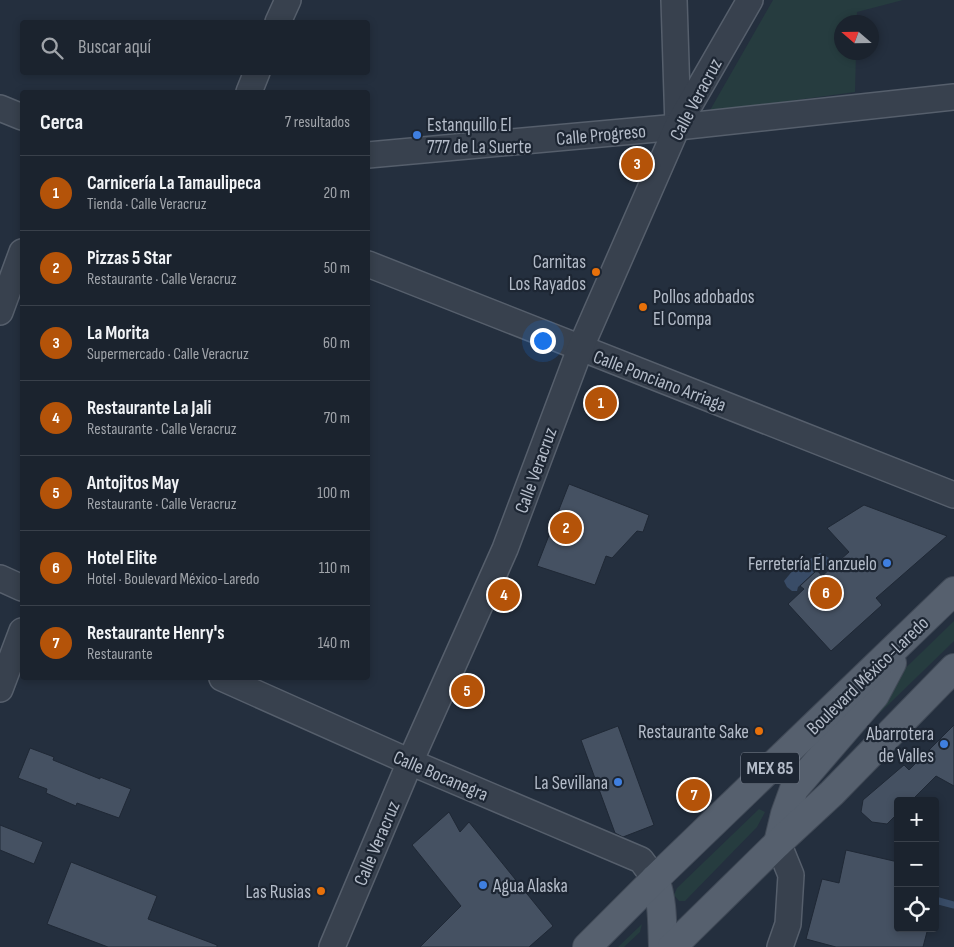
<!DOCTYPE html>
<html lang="es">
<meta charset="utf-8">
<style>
body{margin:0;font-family:"Sofia Sans Condensed",sans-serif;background:#282f3a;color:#f1f3f6}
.controls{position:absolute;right:15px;bottom:15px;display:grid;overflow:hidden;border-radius:5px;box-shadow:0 2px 8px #0003}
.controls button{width:45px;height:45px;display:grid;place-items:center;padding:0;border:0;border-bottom:1px solid #39404a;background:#1b232e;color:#f1f3f6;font:25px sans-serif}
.compass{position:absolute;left:834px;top:15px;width:45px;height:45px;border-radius:50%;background:#1b232e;box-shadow:0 2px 8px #0003;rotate:290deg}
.you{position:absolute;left:542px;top:340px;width:18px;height:18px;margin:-12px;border:4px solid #fff;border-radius:50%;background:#1a73e8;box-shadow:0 0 0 8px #1a73e833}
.badge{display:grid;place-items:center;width:32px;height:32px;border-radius:50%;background:#b45309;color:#fff;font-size:16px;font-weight:700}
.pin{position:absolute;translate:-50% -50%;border:2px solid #fff;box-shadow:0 1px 5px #0006}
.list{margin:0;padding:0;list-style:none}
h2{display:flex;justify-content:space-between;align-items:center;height:65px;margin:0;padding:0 20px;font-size:21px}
h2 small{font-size:16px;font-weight:400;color:#a0a4aa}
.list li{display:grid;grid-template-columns:32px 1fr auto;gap:15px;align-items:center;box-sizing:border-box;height:75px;padding:0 20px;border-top:1px solid #39404a}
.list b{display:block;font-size:19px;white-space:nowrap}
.list p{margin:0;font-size:16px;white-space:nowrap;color:#a0a4aa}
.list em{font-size:16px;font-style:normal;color:#a0a4aa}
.icon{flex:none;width:28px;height:28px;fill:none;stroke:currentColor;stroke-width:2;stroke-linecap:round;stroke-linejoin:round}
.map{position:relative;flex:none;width:954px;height:947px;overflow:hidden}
.search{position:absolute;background:#1b232e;box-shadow:0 2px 8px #0003;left:20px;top:20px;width:350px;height:55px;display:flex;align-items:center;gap:12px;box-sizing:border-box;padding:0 18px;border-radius:5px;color:#a0a4aa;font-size:19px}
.panel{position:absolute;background:#1b232e;box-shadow:0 2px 8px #0003;left:20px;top:90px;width:350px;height:590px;border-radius:5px}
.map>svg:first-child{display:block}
.green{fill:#263c3f}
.water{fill:#394c67}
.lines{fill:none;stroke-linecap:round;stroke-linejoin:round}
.stream{stroke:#394c67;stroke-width:7}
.building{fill:#455162;stroke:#1f2835}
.minor-casing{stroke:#565f6c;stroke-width:28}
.primary-casing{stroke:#414a57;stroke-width:30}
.minor{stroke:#38414e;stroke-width:25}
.primary{stroke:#56606e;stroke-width:28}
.shop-dot{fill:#3f7fe0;stroke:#1d2633;stroke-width:2}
.food-dot{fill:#e8710a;stroke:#1d2633;stroke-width:2}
.labels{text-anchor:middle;stroke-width:4.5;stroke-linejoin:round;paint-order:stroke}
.shield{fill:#1d2633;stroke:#878f9c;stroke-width:1}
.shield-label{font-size:18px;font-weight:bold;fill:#b4bcc9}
.street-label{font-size:19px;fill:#b4bcc9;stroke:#1d2633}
.poi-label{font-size:19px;fill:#b4bcc9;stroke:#1d2633;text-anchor:end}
</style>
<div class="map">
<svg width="954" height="947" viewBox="0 0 954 947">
<rect width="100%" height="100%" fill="#242f3e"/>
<g class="green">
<path d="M773,0h130l-46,12 -1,10h-14v30l14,1 -1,39 -146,20z"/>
<path d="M954,621v20l-161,156 92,-109z"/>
<path d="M759,809l6,3 -8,15 -72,74h-6l-5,-6 3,-7z"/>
<path d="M642,924l-2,8 -16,15h-6z"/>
</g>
<path class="water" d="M820,553l9,5c-1,6 -3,10 -7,14l-4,-3 -20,18 -1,4h-5l-5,-4 -3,-6 10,-12z"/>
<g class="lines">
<path class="stream" d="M935,900l19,5"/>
</g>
<g class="building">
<path d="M569,484l80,31 -6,17 -6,-1 -25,27 -6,-2 -11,29 -58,-19z"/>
<path d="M864,505l83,31 -71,62 6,7 -51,46 -43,-47 16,-15 -4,-3 17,-16 5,6 27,-24 -22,-24z"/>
<path d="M954,725v61l-18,-10 -25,25h-13v12l-11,11 -15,-2 -11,-10 2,-12 41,-35 5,5z"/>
<path d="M618,726l36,99 -31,12 -8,-4 -34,-93z"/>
<path d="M30,748l24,9 -1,3 47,19v-2l31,12 -12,29 -42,-15 -1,3 -30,-13 1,-4 -29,-11z"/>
<path d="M449,812l11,20 9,-10 84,104 -24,21h-109l41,-41 -49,-61z"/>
<path d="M0,825l43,17 -9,22 -34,-14z"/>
<path d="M846,850l52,12v66h30l-5,19h-87l-30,-8 16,-60 17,4z"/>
<path d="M71,862l86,34 -9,23 69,26v2h-109l-61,-23z"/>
</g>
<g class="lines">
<g class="minor-casing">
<g id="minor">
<path d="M674,0l4,127"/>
<path d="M278,22l10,-22"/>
<path d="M249,92l8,-20"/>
<path d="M0,108l22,9"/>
<path d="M368,155l310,-28 276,-30"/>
<path d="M368,264l586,231"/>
<path d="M0,312l22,-60"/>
<path d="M0,578l22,10"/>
<path d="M222,678l188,84 231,98 14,19"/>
<path d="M0,689l22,-58"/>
<path d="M778,843l13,32 -3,49 -8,23"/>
<path d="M332,947l78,-185 95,-213 75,-200 98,-224 72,-125"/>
</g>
</g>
<g class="primary-casing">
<g id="primary">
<path d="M778,843l7,-29 9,-25 81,-94 17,-32"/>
<path d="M655,879c8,22 7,45 8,68"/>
<path d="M587,947l68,-68 299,-288"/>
<path d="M672,947l106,-104 54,-50 122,-125"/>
</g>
</g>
<use href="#minor" class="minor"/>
<use href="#primary" class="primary"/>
</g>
<g class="shop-dot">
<circle cx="417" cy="135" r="5"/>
<circle cx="887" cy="563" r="5"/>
<circle cx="944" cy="744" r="5"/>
<circle cx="618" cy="782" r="5"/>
<circle cx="483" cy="885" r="5"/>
</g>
<g class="food-dot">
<circle cx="596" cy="272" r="5"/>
<circle cx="643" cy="307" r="5"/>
<circle cx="759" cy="731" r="5"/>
<circle cx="321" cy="891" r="5"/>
</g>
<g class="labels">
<rect class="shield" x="741" y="752.5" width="58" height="31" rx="4"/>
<g class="shield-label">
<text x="770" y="774">MEX 85</text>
</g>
<g class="street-label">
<text transform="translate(695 99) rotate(-62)" y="7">Calle Veracruz</text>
<text transform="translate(601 134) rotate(-5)" y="7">Calle Progreso</text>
<text transform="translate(660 380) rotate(21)" y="7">Calle Ponciano Arriaga</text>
<text transform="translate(535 470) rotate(-70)" y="7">Calle Veracruz</text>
<text transform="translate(867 675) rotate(-44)" y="7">Boulevard México-Laredo</text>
<text transform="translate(441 775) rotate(23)" y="7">Calle Bocanegra</text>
<text transform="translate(376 843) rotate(-67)" y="7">Calle Veracruz</text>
</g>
<g class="poi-label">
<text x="427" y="131" text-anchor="start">Estanquillo El<tspan x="427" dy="22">777 de La Suerte</tspan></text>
<text x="586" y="268">Carnitas<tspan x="586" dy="22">Los Rayados</tspan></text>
<text x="653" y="303" text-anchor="start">Pollos adobados<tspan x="653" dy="22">El Compa</tspan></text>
<text x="877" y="570">Ferretería El anzuelo</text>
<text x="749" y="738">Restaurante Sake</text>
<text x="934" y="740">Abarrotera<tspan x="934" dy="22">de Valles</tspan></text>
<text x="608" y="789">La Sevillana</text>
<text x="493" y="892" text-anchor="start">Agua Alaska</text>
<text x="311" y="898">Las Rusias</text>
</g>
</g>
</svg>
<div class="controls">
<button>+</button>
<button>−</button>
<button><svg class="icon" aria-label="locate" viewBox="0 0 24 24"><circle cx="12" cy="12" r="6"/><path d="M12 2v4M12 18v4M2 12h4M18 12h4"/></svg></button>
</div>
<svg class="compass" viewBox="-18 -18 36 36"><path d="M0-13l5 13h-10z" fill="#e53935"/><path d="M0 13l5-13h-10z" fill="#a0a4aa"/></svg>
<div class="you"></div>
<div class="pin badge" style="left:601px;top:403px">1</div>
<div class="pin badge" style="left:566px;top:528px">2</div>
<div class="pin badge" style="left:637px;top:164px">3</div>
<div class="pin badge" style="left:504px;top:595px">4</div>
<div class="pin badge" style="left:467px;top:691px">5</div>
<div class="pin badge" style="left:826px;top:593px">6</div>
<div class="pin badge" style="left:694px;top:795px">7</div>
<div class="search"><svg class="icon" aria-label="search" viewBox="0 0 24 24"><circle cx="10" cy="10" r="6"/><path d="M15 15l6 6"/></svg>Buscar aquí</div>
<section class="panel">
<h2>Cerca<small>7 resultados</small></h2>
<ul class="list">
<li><span class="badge">1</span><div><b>Carnicería La Tamaulipeca</b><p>Tienda · Calle Veracruz</p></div><em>20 m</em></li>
<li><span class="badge">2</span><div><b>Pizzas 5 Star</b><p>Restaurante · Calle Veracruz</p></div><em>50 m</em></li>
<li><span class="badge">3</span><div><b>La Morita</b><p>Supermercado · Calle Veracruz</p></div><em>60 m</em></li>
<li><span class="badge">4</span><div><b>Restaurante La Jali</b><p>Restaurante · Calle Veracruz</p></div><em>70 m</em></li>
<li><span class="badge">5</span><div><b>Antojitos May</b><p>Restaurante · Calle Veracruz</p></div><em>100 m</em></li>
<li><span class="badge">6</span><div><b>Hotel Elite</b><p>Hotel · Boulevard México-Laredo</p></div><em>110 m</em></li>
<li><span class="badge">7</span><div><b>Restaurante Henry's</b><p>Restaurante</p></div><em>140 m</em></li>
</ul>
</section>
</div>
